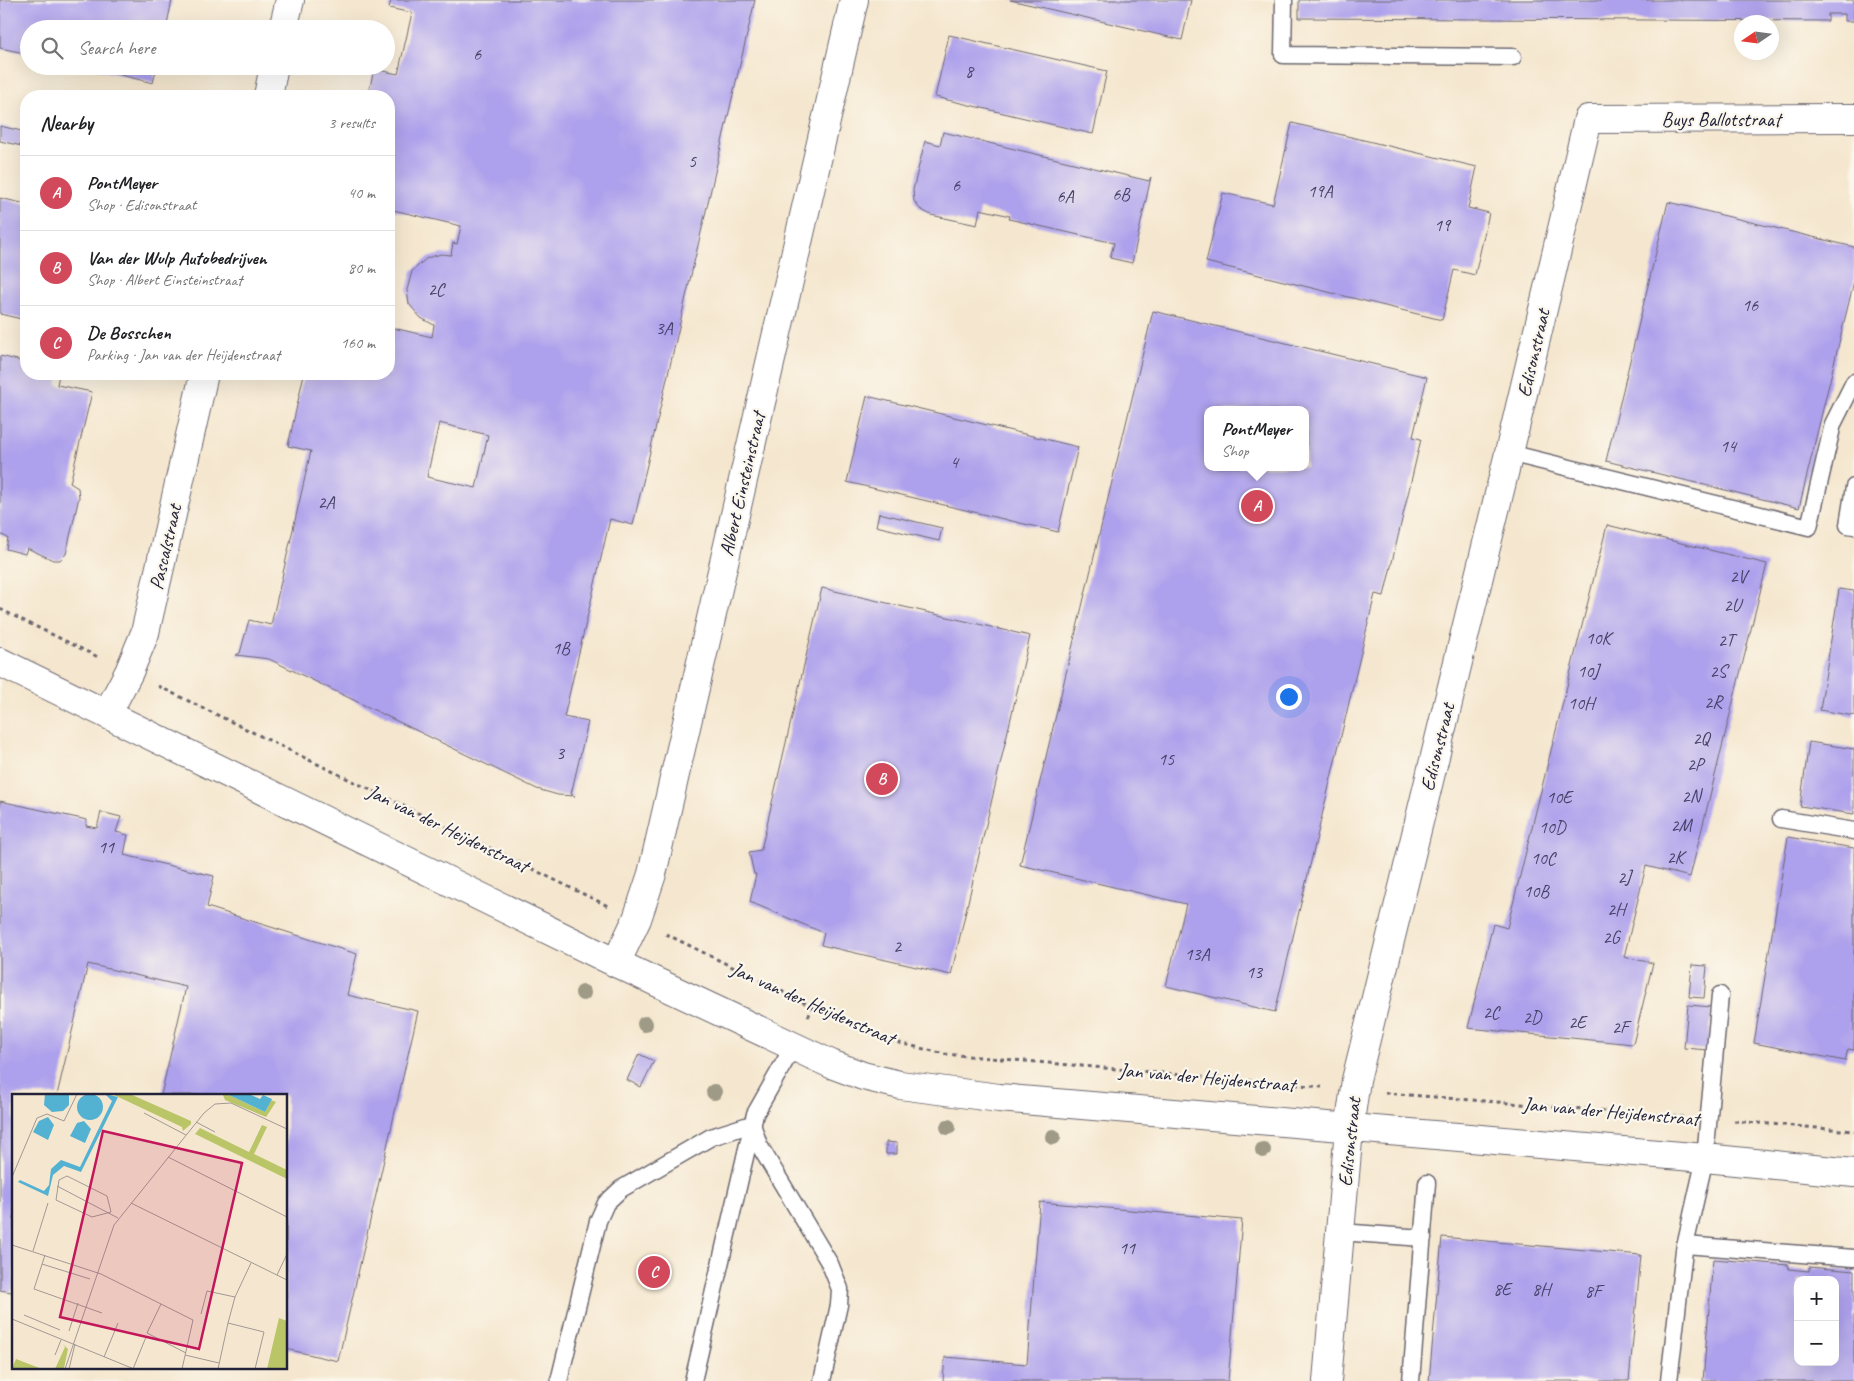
<!DOCTYPE html>
<meta charset="utf-8">
<style>
body{margin:0;font-family:Caveat,sans-serif;background:#f2f2f2;color:#202124}
.controls{position:absolute;right:15px;bottom:15px;display:grid;overflow:hidden;border-radius:10px;box-shadow:0 5px 20px #0002}
.controls button{width:45px;height:45px;display:grid;place-items:center;padding:0;border:0;border-bottom:1px solid #e0e0e0;background:#fff;color:#202124;font:25px sans-serif}
.compass{position:absolute;left:1734px;top:15px;width:45px;height:45px;border-radius:50%;background:#fff;box-shadow:0 5px 20px #0002;rotate:257deg}
.you{position:absolute;left:1288px;top:696px;width:18px;height:18px;margin:-12px;border:4px solid #fff;border-radius:50%;background:#1a73e8;box-shadow:0 0 0 8px #1a73e833}
.badge{display:grid;place-items:center;width:32px;height:32px;border-radius:50%;background:#d1495b;color:#fff;font-size:16px;font-weight:700}
.pin{position:absolute;translate:-50% -50%;border:2px solid #fff;box-shadow:0 1px 5px #0006}
.popup{position:absolute;left:1204px;top:406px;width:105px;height:65px;box-sizing:border-box;display:grid;place-content:center;border-radius:10px;background:#fff;filter:drop-shadow(0 1px 4px #0005);font-size:16px;white-space:nowrap;color:#757577}
.popup b{font-size:19px;color:#202124}
.popup::after{content:'';position:absolute;left:50%;top:100%;margin-left:-10px;border:10px solid transparent;border-top-color:#fff}
.list{margin:0;padding:0;list-style:none}
h2{display:flex;justify-content:space-between;align-items:center;height:65px;margin:0;padding:0 20px;font-size:21px}
h2 small{font-size:16px;font-weight:400;color:#757577}
.list li{display:grid;grid-template-columns:32px 1fr auto;gap:15px;align-items:center;box-sizing:border-box;height:75px;padding:0 20px;border-top:1px solid #e0e0e0}
.list b{display:block;font-size:19px;white-space:nowrap}
.list p{margin:0;font-size:16px;white-space:nowrap;color:#757577}
.list em{font-size:16px;font-style:normal;color:#757577}
.icon{flex:none;width:28px;height:28px;fill:none;stroke:currentColor;stroke-width:2;stroke-linecap:round;stroke-linejoin:round}
.map{position:relative;flex:none;width:1854px;height:1381px;overflow:hidden}
.search{position:absolute;background:#fff;box-shadow:0 5px 20px #0002;left:20px;top:20px;width:375px;height:55px;display:flex;align-items:center;gap:12px;box-sizing:border-box;padding:0 18px;border-radius:28px;color:#757577;font-size:19px}
.panel{position:absolute;background:#fff;box-shadow:0 5px 20px #0002;left:20px;top:90px;width:375px;height:290px;border-radius:20px}
.map>svg:first-child{display:block}
.building{fill:#ada0ec;fill-rule:evenodd}
.lines{fill:none;stroke-linecap:round;stroke-linejoin:round}
.service-casing{stroke:#6c676f;stroke-width:19}
.minor-casing{stroke:#6c676f;stroke-width:30}
.tertiary-casing{stroke:#6c676f;stroke-width:30}
.path{stroke:#6c676f;stroke-width:3;stroke-dasharray:4 4;stroke-linecap:butt}
.service{stroke:#fff;stroke-width:16}
.minor{stroke:#fff;stroke-width:28}
.tertiary{stroke:#fff;stroke-width:28}
.tree{fill:#9e9a86}
.labels{text-anchor:middle;stroke-width:4.5;stroke-linejoin:round;paint-order:stroke}
.number-label{font-size:18px;fill:#454267}
.street-label{font-size:20px;fill:#22223b;stroke:#fbf7ec}
.inset-road{fill:none;stroke:#a19894;stroke-width:1}
.view{fill:#c2185b;fill-opacity:0.15;stroke:#c2185b;stroke-width:2.5}
.inset-edge{fill:none;stroke:#22223b;stroke-width:2.5}
</style>
<div class="map">
<svg width="1854" height="1381" viewBox="0 0 1854 1381">
<rect width="100%" height="100%" fill="#fbf7ec"/>
<filter id="ink" filterUnits="userSpaceOnUse"><feTurbulence type="fractalNoise" baseFrequency=".02" numOctaves="2"/><feDisplacementMap in="SourceGraphic" scale="10" xChannelSelector="R" yChannelSelector="G"/><feConvolveMatrix kernelMatrix="1 2 1 2 8 2 1 2 1" color-interpolation-filters="sRGB"/></filter>
<filter id="wash" filterUnits="userSpaceOnUse"><feTurbulence type="fractalNoise" baseFrequency=".0096" numOctaves="4" result="noise"/><feDisplacementMap in="SourceGraphic" scale="20" xChannelSelector="R" yChannelSelector="G"/><feGaussianBlur stdDeviation="1.12" result="paint"/><feColorMatrix in="noise" values="0 0 0 0 0 0 0 0 0 0 0 0 0 0 0 0 0 1.4 0 .05"/><feComposite in="paint" operator="in"/></filter>
<g filter="url(#wash)">
<rect width="100%" height="100%" fill="#f5e7cf"/>
<g id="blocks">
<g class="building">
<path d="M0,0h172l-6,29h-137v25l-29,-6z"/>
<path d="M391,0h364l-122,525 -23,-6 -46,198 24,5 -17,72 4,2 -17,-1 -21,-6 -268,-130 -33,-4 4,-2 9,-33 22,5 40,-174 -23,-5 16,-72h85v-47l43,10 2,-12 -13,-7 -12,-14 -2,-14 5,-19 15,-13 14,-4 10,1 2,-12 4,1 4,-18 -72,-17v-113h-21l6,-27 24,5 14,-61 -23,-5zM439,423l49,12 -12,53 -49,-11z"/>
<path d="M1010,0h181l-9,40z"/>
<path d="M1299,0h555v21h-9v-7h-17v7l-529,-3z"/>
<path d="M949,35l158,36 -14,63 -158,-37z"/>
<path d="M84,66h73l-4,17z"/>
<path d="M1292,123l185,44 -9,41 21,5 -14,62 -21,-5 -12,50 -236,-58 17,-69 50,11z"/>
<path d="M0,126l26,6v15l-26,-6z"/>
<path d="M943,132l206,49 2,-4 -19,86 -22,-5 4,-15 -105,-24 1,-3 -30,-7 -3,16 -46,-10 -11,-6 -6,-8 -1,-11 12,-49 15,4z"/>
<path d="M0,198l26,6v116l-26,-6z"/>
<path d="M1668,202l186,45v34l-55,227 -193,-47z"/>
<path d="M1153,311l274,66 -14,60 8,2 -37,157 -9,-2 -100,418 -109,-26 20,-82 -166,-39zM1208,410h98v57h-98z"/>
<path d="M0,356l26,6v12h33l-2,11 35,7 -22,91 8,5 1,9 -13,57 -6,6h-7l-26,-12 -2,6 -19,-5 2,-11 -8,-4z"/>
<path d="M867,396l211,51 -20,85 -211,-50z"/>
<path d="M879,513l63,15 -3,13 -63,-15z"/>
<path d="M1607,525l160,39 -77,313 -44,-11 -22,91 29,6 -20,81 -165,-16 25,-104 14,4z"/>
<path d="M822,588l208,48 -79,339 -130,-30 3,-12 -74,-31 6,-28h-2l-5,-22 12,-2z"/>
<path d="M1839,589l15,2v125l-34,-6z"/>
<path d="M1809,742l45,7v65l-54,-8z"/>
<path d="M0,801l87,19 -1,6 11,2 4,-16 20,5 -5,15 12,3 -4,20 90,21 -7,31 150,47 -10,41 71,16 -80,350 -52,-12v-254h-125l25,-108 -98,-23 -31,131h-43v193l-3,4 -11,-2z"/>
<path d="M1788,837l66,11v202l-6,-1 -3,12 -91,-18z"/>
<path d="M1692,965l15,1 -3,32 -15,-1z"/>
<path d="M1688,1005l24,2 -4,43 -24,-2z"/>
<path d="M639,1054l15,7 -13,26 -14,-7z"/>
<path d="M886,1142l11,1v11h-11z"/>
<path d="M1040,1202l202,18 -14,161h-285l2,-24 82,7z"/>
<path d="M1442,1237l199,18 -12,126h-200z"/>
<path d="M1713,1259l76,6 -1,4 21,2v-4l45,4v110h-151zM1798,1280h37v82h-37z"/>
</g>
</g>
</g>
<g filter="url(#ink)">
<use href="#blocks" fill-opacity="0" stroke="#6c676f" stroke-width="1"/>
<g class="lines">
<g class="service-casing">
<g id="service">
<path d="M1284,0l-1,55 230,2"/>
<path d="M1509,453l300,74 24,-103 21,-42"/>
<path d="M1854,487l-6,38 6,1"/>
<path d="M1781,819l73,12"/>
<path d="M1340,1232l83,6"/>
<path d="M1685,1245l169,13"/>
<path d="M559,1381l39,-160 8,-18 15,-14 90,-52 41,-13 7,21 71,119 10,25 -1,16 -17,76"/>
<path d="M693,1381l62,-267 38,-67"/>
<path d="M1411,1381l16,-198"/>
<path d="M1669,1381l15,-131 21,-92 15,-163"/>
</g>
</g>
<g class="minor-casing">
<g id="minor">
<path d="M283,29l7,-29"/>
<path d="M268,96l6,-30"/>
<path d="M107,714l22,-42 16,-39 59,-259"/>
<path d="M616,963l21,-44 15,-45 202,-874"/>
<path d="M1327,1381l22,-252 7,-49 153,-627 79,-334 266,-1"/>
</g>
</g>
<g class="tertiary-casing">
<path id="tertiary" d="M0,662l616,301 215,101 32,12 37,9 99,13 706,60 149,15"/>
</g>
<g class="path">
<path d="M0,609l100,49"/>
<path d="M158,686l450,220"/>
<path d="M666,934l147,73 78,34 54,13 377,33"/>
<path d="M808,1017l5,-10"/>
<path d="M1385,1093l298,24"/>
<path d="M1734,1121l120,10"/>
</g>
<use href="#service" class="service"/>
<use href="#minor" class="minor"/>
<use href="#tertiary" class="tertiary"/>
</g>
<g class="tree">
<circle cx="583" cy="993" r="8"/>
<circle cx="645" cy="1024" r="8"/>
<circle cx="714" cy="1092" r="8"/>
<circle cx="948" cy="1127" r="8"/>
<circle cx="1053" cy="1137" r="8"/>
<circle cx="1263" cy="1150" r="8"/>
</g>
</g>
<g class="labels">
<g class="number-label">
<text x="477" y="60">6</text>
<text x="969" y="77">8</text>
<text x="692" y="167">5</text>
<text x="956" y="191">6</text>
<text x="1320" y="197">19A</text>
<text x="1121" y="200">6B</text>
<text x="1065" y="202">6A</text>
<text x="1442" y="231">19</text>
<text x="436" y="295">2C</text>
<text x="1750" y="311">16</text>
<text x="664" y="334">3A</text>
<text x="1728" y="452">14</text>
<text x="954" y="468">4</text>
<text x="326" y="508">2A</text>
<text x="1738" y="582">2V</text>
<text x="1732" y="611">2U</text>
<text x="1598" y="644">10K</text>
<text x="1726" y="646">2T</text>
<text x="561" y="654">1B</text>
<text x="1588" y="677">10J</text>
<text x="1718" y="677">2S</text>
<text x="1713" y="708">2R</text>
<text x="1581" y="709">10H</text>
<text x="1701" y="744">2Q</text>
<text x="560" y="759">3</text>
<text x="1166" y="765">15</text>
<text x="1695" y="770">2P</text>
<text x="1691" y="802">2N</text>
<text x="1559" y="803">10E</text>
<text x="1681" y="831">2M</text>
<text x="1552" y="833">10D</text>
<text x="106" y="853">11</text>
<text x="1675" y="863">2K</text>
<text x="1543" y="864">10C</text>
<text x="1624" y="883">2J</text>
<text x="1536" y="897">10B</text>
<text x="1616" y="915">2H</text>
<text x="1611" y="943">2G</text>
<text x="897" y="952">2</text>
<text x="1197" y="960">13A</text>
<text x="1254" y="978">13</text>
<text x="1491" y="1018">2C</text>
<text x="1532" y="1023">2D</text>
<text x="1577" y="1028">2E</text>
<text x="1620" y="1033">2F</text>
<text x="1127" y="1254">11</text>
<text x="1502" y="1295">8E</text>
<text x="1541" y="1295">8H</text>
<text x="1593" y="1297">8F</text>
</g>
<g class="street-label">
<text x="1721" y="126">Buys Ballotstraat</text>
<text transform="translate(1533 353) rotate(-77)" y="7">Edisonstraat</text>
<text transform="translate(742 484) rotate(-77)" y="7">Albert Einsteinstraat</text>
<text transform="translate(165 547) rotate(-77)" y="7">Pascalstraat</text>
<text transform="translate(1437 747) rotate(-76)" y="7">Edisonstraat</text>
<text transform="translate(448 828) rotate(26)" y="7">Jan van der Heijdenstraat</text>
<text transform="translate(813 1003) rotate(24)" y="7">Jan van der Heijdenstraat</text>
<text transform="translate(1207 1077) rotate(5)" y="7">Jan van der Heijdenstraat</text>
<text transform="translate(1611 1111) rotate(5)" y="7">Jan van der Heijdenstraat</text>
<text transform="translate(1349 1142) rotate(-84)" y="7">Edisonstraat</text>
</g>
</g>
<g transform="translate(12 1094)">
<rect width="275" height="275" fill="#f5e7cf"/>
<path d="M100,0h18l61,27v3l-8,7 -1,-4zM215,0l38,18 6,-12 5,2 -10,15 -41,-17 -2,-5zM250,31l5,2 -13,27 33,16v9l-92,-45 5,-6 49,24zM267,224l8,3v48h-20zM51,250l5,5 -4,19 -9,1 10,-22zM4,265l26,10h-30z" fill="#b9c567"/>
<path d="M65 13a13 13 0 1 1 26 0a13 13 0 1 1-26 0ZM33,0h24v11l-6,6 -11,1 -8,-7zM93,0l13,3 -37,75 -17,-6 -11,9 -5,21 -30,-14 2,-2 24,11 5,-6 2,-16 10,-9 19,7 32,-66zM215,0h22l11,5 3,-4 9,4 -7,13zM36,23l6,8 -6,15 -15,-8 6,-11zM72,27l7,8 -6,14 -15,-7 7,-13z" fill="#53b1d2"/>
<path class="inset-road" d="M132,19l42,22M184,28l19,10M156,63l119,60M55,82l40,20 4,16 -19,5 -36,-17 3,-20zM0,83l25,-59 10,-4 17,7 13,-27M45,92l61,32M119,109l156,77M0,151l89,29 92,46 -11,49M21,157l15,-48M33,161l-11,34 68,24M30,170l48,15M265,181l10,-21M223,203l16,-34M149,210l-14,29 39,20M189,220l6,-23 28,6 -7,26M12,221l36,15M0,225l122,50M57,237l9,-28M43,261l6,-15M173,261l34,8M92,263l14,-34M53,275l49,-144 90,-112 11,-9 16,-1 56,26M57,275l6,-25M121,275l13,-32 14,4M206,275l10,-46 36,9 -9,37"/>
<path class="view" d="M91,37l139,32 -43,186 -139,-32z"/>
<rect width="275" height="275" class="inset-edge"/>
</g>
</svg>
<div class="controls">
<button>+</button>
<button>−</button>
</div>
<svg class="compass" viewBox="-18 -18 36 36"><path d="M0-13l5 13h-10z" fill="#e53935"/><path d="M0 13l5-13h-10z" fill="#757577"/></svg>
<div class="you"></div>
<div class="pin badge" style="left:1257px;top:506px">A</div>
<div class="popup"><b>PontMeyer</b>Shop</div>
<div class="pin badge" style="left:882px;top:779px">B</div>
<div class="pin badge" style="left:654px;top:1272px">C</div>
<div class="search"><svg class="icon" aria-label="search" viewBox="0 0 24 24"><circle cx="10" cy="10" r="6"/><path d="M15 15l6 6"/></svg>Search here</div>
<section class="panel">
<h2>Nearby<small>3 results</small></h2>
<ul class="list">
<li><span class="badge">A</span><div><b>PontMeyer</b><p>Shop · Edisonstraat</p></div><em>40 m</em></li>
<li><span class="badge">B</span><div><b>Van der Wulp Autobedrijven</b><p>Shop · Albert Einsteinstraat</p></div><em>80 m</em></li>
<li><span class="badge">C</span><div><b>De Bosschen</b><p>Parking · Jan van der Heijdenstraat</p></div><em>160 m</em></li>
</ul>
</section>
</div>
